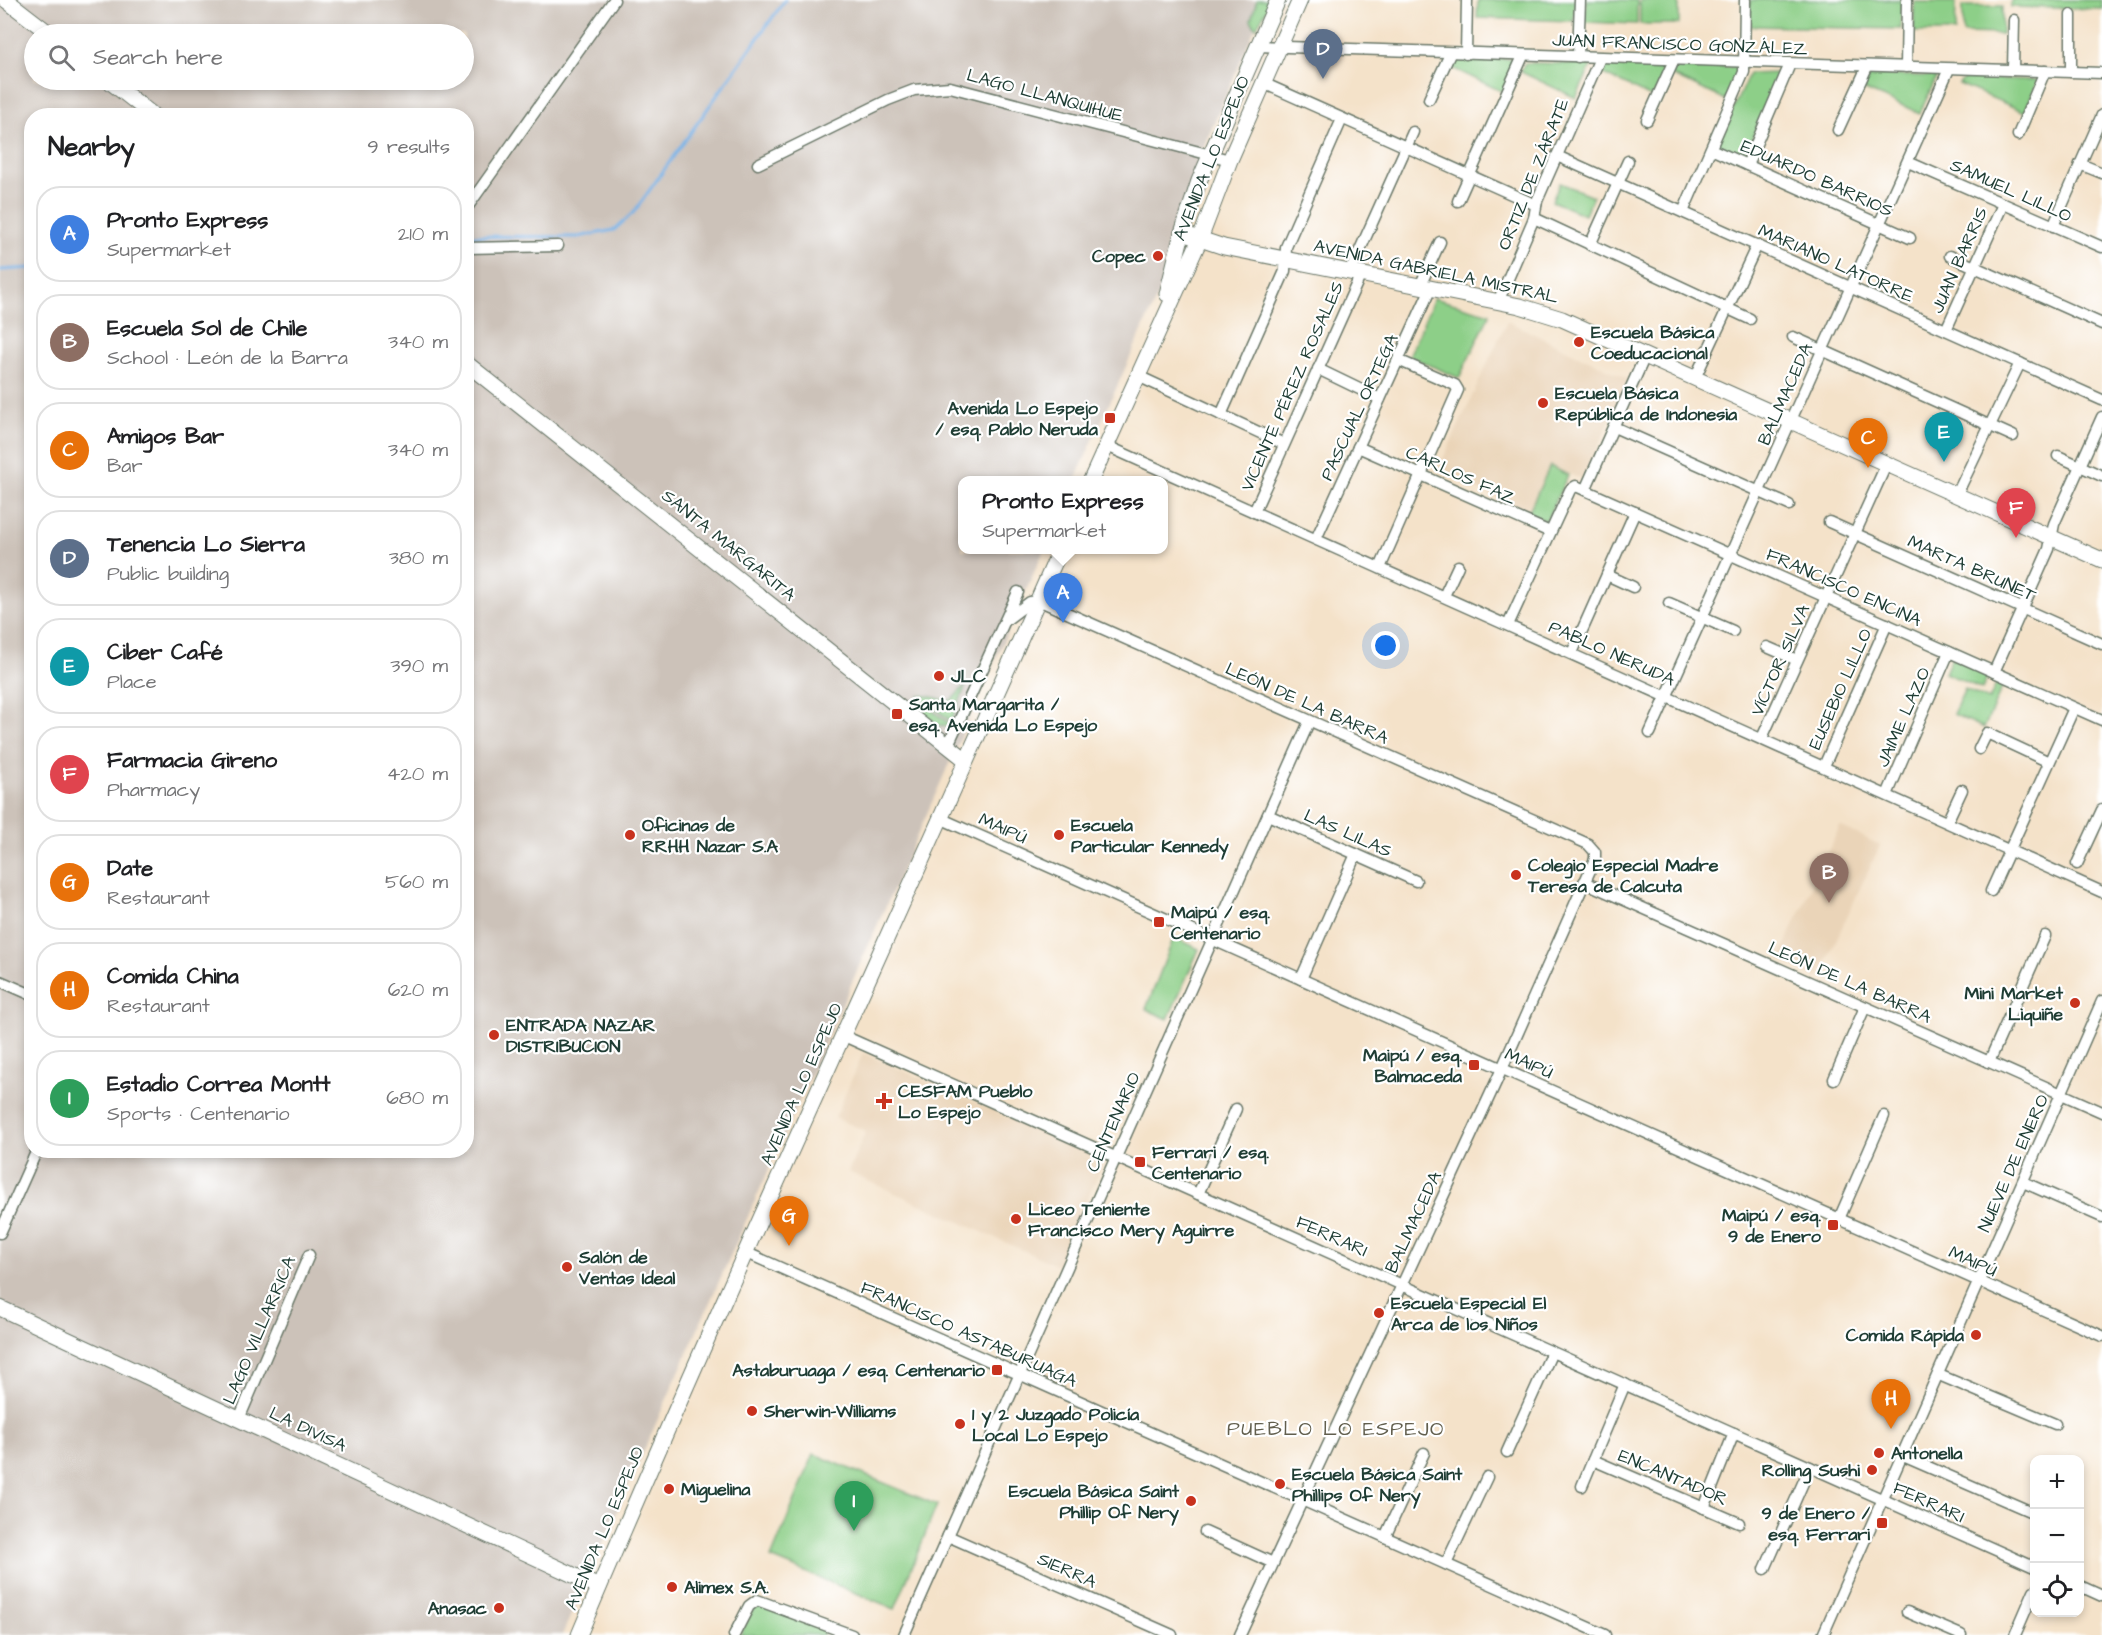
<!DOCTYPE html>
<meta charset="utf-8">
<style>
body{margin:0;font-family:"Architects Daughter",sans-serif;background:#f6f6f6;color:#202124}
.controls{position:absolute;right:18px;bottom:18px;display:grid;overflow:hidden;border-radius:12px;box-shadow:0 3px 9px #0003}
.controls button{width:54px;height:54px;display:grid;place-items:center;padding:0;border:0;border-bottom:2px solid #e0e0e0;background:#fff;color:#202124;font:30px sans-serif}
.you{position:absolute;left:1386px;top:646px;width:21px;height:21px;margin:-15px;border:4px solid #fff;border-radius:50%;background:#1a73e8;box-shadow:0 0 0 9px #1a73e833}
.badge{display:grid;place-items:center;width:39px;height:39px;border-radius:50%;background:#d93025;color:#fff;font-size:20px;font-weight:700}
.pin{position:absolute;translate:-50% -50px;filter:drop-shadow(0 2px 3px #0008)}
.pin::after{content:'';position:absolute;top:32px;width:21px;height:18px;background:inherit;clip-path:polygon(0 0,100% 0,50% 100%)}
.popup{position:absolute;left:958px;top:476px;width:210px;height:78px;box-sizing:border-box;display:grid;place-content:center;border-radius:12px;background:#fff;filter:drop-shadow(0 2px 4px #0005);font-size:20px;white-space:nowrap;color:#757577}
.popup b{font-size:22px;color:#202124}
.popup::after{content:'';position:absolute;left:50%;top:100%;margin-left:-12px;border:12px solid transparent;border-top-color:#fff}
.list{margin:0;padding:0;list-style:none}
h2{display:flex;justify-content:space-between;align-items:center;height:78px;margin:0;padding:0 24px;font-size:26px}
h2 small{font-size:20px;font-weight:400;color:#757577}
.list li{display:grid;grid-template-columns:39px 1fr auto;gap:18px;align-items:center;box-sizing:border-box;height:96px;margin:0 12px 12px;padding:0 12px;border:2px solid #e0e0e0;border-radius:24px}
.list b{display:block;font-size:22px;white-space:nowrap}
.list p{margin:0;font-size:20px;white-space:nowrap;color:#757577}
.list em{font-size:20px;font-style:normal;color:#757577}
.icon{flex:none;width:33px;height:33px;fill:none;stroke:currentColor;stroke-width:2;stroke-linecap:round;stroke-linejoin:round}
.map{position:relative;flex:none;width:2102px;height:1635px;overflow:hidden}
.search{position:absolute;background:#fff;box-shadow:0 3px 9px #0003;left:24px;top:24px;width:450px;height:66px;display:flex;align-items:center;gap:15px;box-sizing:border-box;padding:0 21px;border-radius:33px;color:#757577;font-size:22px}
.panel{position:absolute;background:#fff;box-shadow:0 3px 9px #0003;left:24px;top:108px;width:450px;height:1050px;border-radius:24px}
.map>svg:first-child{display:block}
.built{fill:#ead4b8}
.industrial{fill:#ccc2b9;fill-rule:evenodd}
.green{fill:#8dcf88;stroke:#56865e;stroke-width:1.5}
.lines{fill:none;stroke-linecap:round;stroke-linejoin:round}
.stream{stroke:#76b2e8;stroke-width:3}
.street-casing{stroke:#6a7768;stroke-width:13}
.secondary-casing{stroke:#6a7768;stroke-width:17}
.street{stroke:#fff;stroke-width:10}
.secondary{stroke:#fff;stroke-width:15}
.poi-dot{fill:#c8321e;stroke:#fff;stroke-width:2}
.labels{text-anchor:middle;stroke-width:4.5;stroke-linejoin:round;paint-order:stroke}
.street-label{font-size:18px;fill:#1f3d34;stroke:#fff}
.poi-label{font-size:18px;font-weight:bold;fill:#1f3d34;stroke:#fff;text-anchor:start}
.neighbourhood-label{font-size:20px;letter-spacing:1.5px;fill:#625f4e;stroke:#fff}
</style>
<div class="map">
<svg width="2102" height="1635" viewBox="0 0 2102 1635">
<rect width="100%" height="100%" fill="#fff"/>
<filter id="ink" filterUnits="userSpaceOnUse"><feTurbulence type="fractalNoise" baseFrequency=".0167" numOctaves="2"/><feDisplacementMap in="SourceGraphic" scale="12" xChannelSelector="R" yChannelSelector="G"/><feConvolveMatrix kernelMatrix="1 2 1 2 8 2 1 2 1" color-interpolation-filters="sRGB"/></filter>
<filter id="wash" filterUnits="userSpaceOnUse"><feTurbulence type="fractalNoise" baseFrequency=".008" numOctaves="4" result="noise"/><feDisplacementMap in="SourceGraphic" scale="24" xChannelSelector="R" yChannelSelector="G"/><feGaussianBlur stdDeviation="1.35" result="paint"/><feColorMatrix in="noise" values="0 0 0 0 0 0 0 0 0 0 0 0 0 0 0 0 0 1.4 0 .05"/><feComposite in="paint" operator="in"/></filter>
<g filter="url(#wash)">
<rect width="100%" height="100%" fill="#f4e2c9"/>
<g class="built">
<path d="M1507,321l121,58 -44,101 -34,-13 -22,46 -90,-43z"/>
<path d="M1840,826l40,19 -62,134 -40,-19z"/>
<path d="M863,1053l236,104 3,9 -44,100 -210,-94 18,-41 -31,-13z"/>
</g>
<path class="industrial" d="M0,0h1267l-64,149 -44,144 -84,187h-113v70h82l-482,1085h-562zM34,34h430v46h-430zM32,116h434v1034h-434z"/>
<g class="green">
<path d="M1257,0h15l-16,28 -5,-8z"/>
<path d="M1478,0h97l-1,21 -97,-3z"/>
<path d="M1586,0h51v24l-52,-2z"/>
<rect x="1640" y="0" width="39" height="24"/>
<path d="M1750,0h151v29l-151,-3z"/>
<path d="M2011,0h91v9l-91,-2z"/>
<path d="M1914,2h42l-1,30h-41z"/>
<path d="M1963,6h39v28l-39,-1z"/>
<path d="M1452,58l67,1 -16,33 -55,-26z"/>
<path d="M1525,63l67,1 -16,34 -55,-26z"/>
<path d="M1603,64l66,1 -16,33 -54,-26z"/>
<path d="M1675,66l67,1 -16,33 -55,-25z"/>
<path d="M1779,73l-35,84 -28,-11 33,-72z"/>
<path d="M1870,75l67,1 -17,37 -57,-24z"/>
<path d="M1964,78l74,2 -13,32 -66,-28z"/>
<path d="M1560,183l33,13 -8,19 -33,-14z"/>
<path d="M1434,298l56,16 -31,64 -50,-22z"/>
<path d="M1550,466l18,9 -22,46 -18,-8z"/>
<path d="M1952,657l37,17 -7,15 -37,-16z"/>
<path d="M1998,680l6,3 -20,45 -31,-14 12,-25 24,11z"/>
<path d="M967,683l-16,38 -32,-25c10,-3 21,6 33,4z"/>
<path d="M918,700l33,25v1l-13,-1 -18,-14z"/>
<path d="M1174,937l25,12 -31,70 -22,-10z"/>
<path d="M814,1454l123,51 -42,104 -124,-51z"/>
<path d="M762,1605l63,25 -2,5h-83l13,-26z"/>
</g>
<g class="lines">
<g class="stream">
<path d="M466,236l112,1 36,-7 20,-18 151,-212"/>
<path d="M0,270l32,-2"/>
</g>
</g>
</g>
<g filter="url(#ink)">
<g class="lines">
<g class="street-casing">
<g id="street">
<path d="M1257,46l845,27"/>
<path d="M1466,54l1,-54"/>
<path d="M1578,57l2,-57"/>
<path d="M1906,67l1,-67"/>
<path d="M2013,70l1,-50"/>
<path d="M2071,72v-57"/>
<path d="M1263,83l273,122"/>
<path d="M1429,99l21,-45"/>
<path d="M1647,120l27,-60"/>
<path d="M1838,130l29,-63"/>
<path d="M2018,135l27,-64"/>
<path d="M1711,149l199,89"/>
<path d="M1557,156l545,244"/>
<path d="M1908,162l194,85"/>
<path d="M758,164l130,-64 26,-10 36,-3 280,73"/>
<path d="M2080,164l22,9"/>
<path d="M1747,165l43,-101"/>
<path d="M1458,201l65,-145"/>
<path d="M466,209l148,-209"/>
<path d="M1683,212l61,-140 1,-72"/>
<path d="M1534,218l216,101"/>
<path d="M2053,226l49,-111"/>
<path d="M1590,245l38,-84"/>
<path d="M466,248l92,-2"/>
<path d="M1950,256l152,68"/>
<path d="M1350,272l63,-140"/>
<path d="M1420,286l20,-44"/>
<path d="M1498,302l36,-84 3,-17 63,-143"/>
<path d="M1946,330l57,-126"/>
<path d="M1793,337l220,99"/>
<path d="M1318,369l62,30"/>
<path d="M1138,376l146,68"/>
<path d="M1695,378l62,-133"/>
<path d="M1221,415l64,-144 1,-24 56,-128"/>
<path d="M1614,427l175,78"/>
<path d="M1107,446l995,446"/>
<path d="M1358,447l192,85"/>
<path d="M2058,456l44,20"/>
<path d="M1585,490l60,-134"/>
<path d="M1957,494l63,-131"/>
<path d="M1254,512l107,-238"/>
<path d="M1829,522l273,122"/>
<path d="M1316,539l115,-251"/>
<path d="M1380,568l78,-178 -3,-5 -57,-25"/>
<path d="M1607,575l26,12"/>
<path d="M1444,596l14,-30"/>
<path d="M1669,603l64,28"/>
<path d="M1006,620l24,-18 8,-2 550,244 7,8v7l-99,223 -256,553"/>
<path d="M1508,625l62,-135 6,-4 526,234"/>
<path d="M1767,647l30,13"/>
<path d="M1572,653l63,-141"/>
<path d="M1994,672l55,-123 5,-25 48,-107"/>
<path d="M1650,733l299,-664"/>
<path d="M1762,738l125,-275"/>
<path d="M948,745l70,-153"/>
<path d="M1979,749l8,-16 62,29"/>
<path d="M1824,766l63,-142"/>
<path d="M1887,795l62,-143"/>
<path d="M1268,815l148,66"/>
<path d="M942,819l1160,517"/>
<path d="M1947,822l15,-32"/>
<path d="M2077,864l25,-54"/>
<path d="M1584,882l518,230"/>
<path d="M1991,891l83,-183"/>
<path d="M1301,979l55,-125"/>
<path d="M0,981l32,14"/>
<path d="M844,1036l1190,531"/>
<path d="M1989,1062l56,-126"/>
<path d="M1834,1079l31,-72"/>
<path d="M2023,1182l79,35"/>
<path d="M1198,1194l38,-85"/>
<path d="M1839,1219l45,-103"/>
<path d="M0,1233l37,-83"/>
<path d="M747,1253l858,382"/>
<path d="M1939,1375l116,49"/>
<path d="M239,1419l70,-164"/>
<path d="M1507,1452l45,-100"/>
<path d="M1903,1456l131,57"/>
<path d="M1593,1460l146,63"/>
<path d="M1582,1486l43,-102"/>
<path d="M1704,1508l30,-75"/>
<path d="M1205,1532l68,31"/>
<path d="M948,1536l224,99"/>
<path d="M1385,1537l39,-84"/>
<path d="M1446,1564l41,-87"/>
<path d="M1765,1569l45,-102"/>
<path d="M2080,1586l22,10"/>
<path d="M1907,1612l54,23"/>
<path d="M734,1635l15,-29 8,-6 95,35"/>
<path d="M904,1635l405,-913"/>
<path d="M1823,1635l279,-634"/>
<path d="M2015,1635l19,-44"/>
</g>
</g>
<g class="secondary-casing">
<g id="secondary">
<path d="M6,0l44,34"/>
<path d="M108,80l46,36"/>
<path d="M1182,233l42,14 296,59 42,13 540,241"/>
<path d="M1167,294l15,-61 17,-52 79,-181"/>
<path d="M466,363l500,397"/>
<path d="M1091,480l109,-241 30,-79 70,-160"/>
<path d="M0,1308l599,279"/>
<path d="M579,1635c154,-365 322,-723 481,-1085"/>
</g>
</g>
<use href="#street" class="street"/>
<use href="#secondary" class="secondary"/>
</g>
</g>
<g class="poi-dot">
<circle cx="1158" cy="256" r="6"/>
<circle cx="1579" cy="342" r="6"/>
<circle cx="1543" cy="403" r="6"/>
<rect x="1104" y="412" width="12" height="12" rx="3"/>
<circle cx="939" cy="676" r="6"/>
<rect x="891" y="708" width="12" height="12" rx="3"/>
<circle cx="630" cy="835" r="6"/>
<circle cx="1059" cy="835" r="6"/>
<circle cx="1516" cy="875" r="6"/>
<rect x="1153" y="916" width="12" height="12" rx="3"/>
<circle cx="2075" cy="1003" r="6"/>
<circle cx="494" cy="1035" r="6"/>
<rect x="1468" y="1059" width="12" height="12" rx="3"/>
<path d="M881 1092h6v6h6v6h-6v6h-6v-6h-6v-6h6z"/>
<rect x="1134" y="1156" width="12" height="12" rx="3"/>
<circle cx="1016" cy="1219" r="6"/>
<rect x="1827" y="1219" width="12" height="12" rx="3"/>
<circle cx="567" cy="1267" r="6"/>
<circle cx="1379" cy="1313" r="6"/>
<circle cx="1976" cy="1335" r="6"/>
<rect x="991" y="1364" width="12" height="12" rx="3"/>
<circle cx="752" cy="1411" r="6"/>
<circle cx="960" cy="1424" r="6"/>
<circle cx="1879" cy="1453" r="6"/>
<circle cx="1872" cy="1470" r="6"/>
<circle cx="1280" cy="1484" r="6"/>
<circle cx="669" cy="1489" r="6"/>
<circle cx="1191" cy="1501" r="6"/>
<rect x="1876" y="1517" width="12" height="12" rx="3"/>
<circle cx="672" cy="1587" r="6"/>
<circle cx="499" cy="1608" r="6"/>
</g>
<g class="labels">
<g class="street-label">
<text transform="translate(1680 44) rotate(2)" y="6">JUAN FRANCISCO GONZÁLEZ</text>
<text transform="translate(1045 95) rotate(15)" y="6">LAGO LLANQUIHUE</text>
<text transform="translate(1211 158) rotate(-68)" y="6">AVENIDA LO ESPEJO</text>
<text transform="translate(1533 174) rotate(-68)" y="6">ORTIZ DE ZÁRATE</text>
<text transform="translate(1817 178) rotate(24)" y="6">EDUARDO BARRIOS</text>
<text transform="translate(2011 190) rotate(24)" y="6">SAMUEL LILLO</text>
<text transform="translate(1959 260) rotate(-66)" y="6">JUAN BARRIS</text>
<text transform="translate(1836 263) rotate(24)" y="6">MARIANO LATORRE</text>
<text transform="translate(1436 271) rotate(12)" y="6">AVENIDA GABRIELA MISTRAL</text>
<text transform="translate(1292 386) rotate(-66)" y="6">VICENTE PÉREZ ROSALES</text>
<text transform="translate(1785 394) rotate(-66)" y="6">BALMACEDA</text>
<text transform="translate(1359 407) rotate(-65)" y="6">PASCUAL ORTEGA</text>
<text transform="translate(1461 475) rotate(24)" y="6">CARLOS FAZ</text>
<text transform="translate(729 545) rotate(39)" y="6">SANTA MARGARITA</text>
<text transform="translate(1972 568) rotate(24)" y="6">MARTA BRUNET</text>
<text transform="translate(1844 587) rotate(24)" y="6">FRANCISCO ENCINA</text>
<text transform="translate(1612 653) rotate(24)" y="6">PABLO NERUDA</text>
<text transform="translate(1780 660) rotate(-66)" y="6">VÍCTOR SILVA</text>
<text transform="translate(1840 689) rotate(-66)" y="6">EUSEBIO LILLO</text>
<text transform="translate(1307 703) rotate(24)" y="6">LEÓN DE LA BARRA</text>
<text transform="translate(1903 717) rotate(-66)" y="6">JAIME LAZO</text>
<text transform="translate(1003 828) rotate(24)" y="6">MAIPÚ</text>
<text transform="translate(1348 833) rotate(24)" y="6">LAS LILAS</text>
<text transform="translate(1850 982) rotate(24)" y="6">LEÓN DE LA BARRA</text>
<text transform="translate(1529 1063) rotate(24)" y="6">MAIPÚ</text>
<text transform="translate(801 1084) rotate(-66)" y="6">AVENIDA LO ESPEJO</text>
<text transform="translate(1113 1122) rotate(-66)" y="6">CENTENARIO</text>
<text transform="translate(2013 1163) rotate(-66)" y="6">NUEVE DE ENERO</text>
<text transform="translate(1413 1222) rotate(-65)" y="6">BALMACEDA</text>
<text transform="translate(1332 1236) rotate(24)" y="6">FERRARI</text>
<text transform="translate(1973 1261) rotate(24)" y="6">MAIPÚ</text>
<text transform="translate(259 1330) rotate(-67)" y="6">LAGO VILLARRICA</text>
<text transform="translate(969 1334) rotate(24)" y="6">FRANCISCO ASTABURUAGA</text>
<text transform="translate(308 1429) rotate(25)" y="6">LA DIVISA</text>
<text transform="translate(1673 1477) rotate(23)" y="6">ENCANTADOR</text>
<text transform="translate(1929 1502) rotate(24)" y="6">FERRARI</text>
<text transform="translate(604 1528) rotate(-67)" y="6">AVENIDA LO ESPEJO</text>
<text transform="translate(1067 1570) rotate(24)" y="6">SIERRA</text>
</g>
<g class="poi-label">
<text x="1146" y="262" text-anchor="end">Copec</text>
<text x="1591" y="338">Escuela Básica<tspan x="1591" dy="21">Coeducacional</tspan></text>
<text x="1555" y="399">Escuela Básica<tspan x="1555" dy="21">República de Indonesia</tspan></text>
<text x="1098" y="414" text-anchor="end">Avenida Lo Espejo<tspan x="1098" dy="21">/ esq. Pablo Neruda</tspan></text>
<text x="951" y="682">JLC</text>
<text x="909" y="710">Santa Margarita /<tspan x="909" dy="21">esq. Avenida Lo Espejo</tspan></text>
<text x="642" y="831">Oficinas de<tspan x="642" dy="21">RRHH Nazar S.A</tspan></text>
<text x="1071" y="831">Escuela<tspan x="1071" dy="21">Particular Kennedy</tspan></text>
<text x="1528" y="871">Colegio Especial Madre<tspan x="1528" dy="21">Teresa de Calcuta</tspan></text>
<text x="1171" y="918">Maipú / esq.<tspan x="1171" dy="21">Centenario</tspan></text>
<text x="2063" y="999" text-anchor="end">Mini Market<tspan x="2063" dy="21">Liquiñe</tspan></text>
<text x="506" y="1031">ENTRADA NAZAR<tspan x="506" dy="21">DISTRIBUCION</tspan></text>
<text x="1462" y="1061" text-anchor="end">Maipú / esq.<tspan x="1462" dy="21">Balmaceda</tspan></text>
<text x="898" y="1097">CESFAM Pueblo<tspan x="898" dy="21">Lo Espejo</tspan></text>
<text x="1152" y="1158">Ferrari / esq.<tspan x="1152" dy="21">Centenario</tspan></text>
<text x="1028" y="1215">Liceo Teniente<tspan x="1028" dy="21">Francisco Mery Aguirre</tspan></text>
<text x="1821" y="1221" text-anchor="end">Maipú / esq.<tspan x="1821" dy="21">9 de Enero</tspan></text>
<text x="579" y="1263">Salón de<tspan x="579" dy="21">Ventas Ideal</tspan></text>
<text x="1391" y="1309">Escuela Especial El<tspan x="1391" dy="21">Arca de los Niños</tspan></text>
<text x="1964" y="1341" text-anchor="end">Comida Rápida</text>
<text x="985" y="1376" text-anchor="end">Astaburuaga / esq. Centenario</text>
<text x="764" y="1417">Sherwin-Williams</text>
<text x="972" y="1420">1 y 2 Juzgado Policía<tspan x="972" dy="21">Local Lo Espejo</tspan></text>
<text x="1891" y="1459">Antonella</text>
<text x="1860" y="1476" text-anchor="end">Rolling Sushi</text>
<text x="1292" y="1480">Escuela Básica Saint<tspan x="1292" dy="21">Phillips Of Nery</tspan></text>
<text x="681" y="1495">Miguelina</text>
<text x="1179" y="1497" text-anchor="end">Escuela Básica Saint<tspan x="1179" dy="21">Phillip Of Nery</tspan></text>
<text x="1870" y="1519" text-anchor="end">9 de Enero /<tspan x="1870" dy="21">esq. Ferrari</tspan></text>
<text x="684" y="1593">Alimex S.A.</text>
<text x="487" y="1614" text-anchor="end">Anasac</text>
</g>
<g class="neighbourhood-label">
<text x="1336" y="1435">PUEBLO LO ESPEJO</text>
</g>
</g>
</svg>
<div class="controls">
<button>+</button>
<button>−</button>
<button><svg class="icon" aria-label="locate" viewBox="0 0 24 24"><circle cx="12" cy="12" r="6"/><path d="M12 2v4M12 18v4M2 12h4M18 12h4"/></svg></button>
</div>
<div class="you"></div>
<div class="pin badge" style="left:1063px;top:623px;background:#3f7fe0">A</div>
<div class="popup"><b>Pronto Express</b>Supermarket</div>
<div class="pin badge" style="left:1829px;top:903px;background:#8d6e63">B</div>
<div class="pin badge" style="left:1868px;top:468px;background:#e8710a">C</div>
<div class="pin badge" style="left:1323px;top:79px;background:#5c6f8a">D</div>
<div class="pin badge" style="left:1944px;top:462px;background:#0f9aa8">E</div>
<div class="pin badge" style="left:2016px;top:538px;background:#e0444e">F</div>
<div class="pin badge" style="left:789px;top:1246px;background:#e8710a">G</div>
<div class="pin badge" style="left:1891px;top:1429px;background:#e8710a">H</div>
<div class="pin badge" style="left:854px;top:1531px;background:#2e9e5b">I</div>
<div class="search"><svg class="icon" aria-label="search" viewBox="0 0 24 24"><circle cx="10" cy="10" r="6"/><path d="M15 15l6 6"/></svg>Search here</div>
<section class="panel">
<h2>Nearby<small>9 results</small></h2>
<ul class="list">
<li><span class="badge" style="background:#3f7fe0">A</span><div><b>Pronto Express</b><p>Supermarket</p></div><em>210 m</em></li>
<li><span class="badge" style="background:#8d6e63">B</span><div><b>Escuela Sol de Chile</b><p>School · León de la Barra</p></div><em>340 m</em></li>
<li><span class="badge" style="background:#e8710a">C</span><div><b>Amigos Bar</b><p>Bar</p></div><em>340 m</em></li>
<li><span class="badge" style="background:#5c6f8a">D</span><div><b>Tenencia Lo Sierra</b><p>Public building</p></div><em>380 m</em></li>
<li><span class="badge" style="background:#0f9aa8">E</span><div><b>Ciber Café</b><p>Place</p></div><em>390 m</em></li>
<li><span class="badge" style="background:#e0444e">F</span><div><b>Farmacia Gireno</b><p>Pharmacy</p></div><em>420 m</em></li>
<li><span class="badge" style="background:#e8710a">G</span><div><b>Date</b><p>Restaurant</p></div><em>560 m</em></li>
<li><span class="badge" style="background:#e8710a">H</span><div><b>Comida China</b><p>Restaurant</p></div><em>620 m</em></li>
<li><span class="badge" style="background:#2e9e5b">I</span><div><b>Estadio Correa Montt</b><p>Sports · Centenario</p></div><em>680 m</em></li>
</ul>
</section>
</div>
